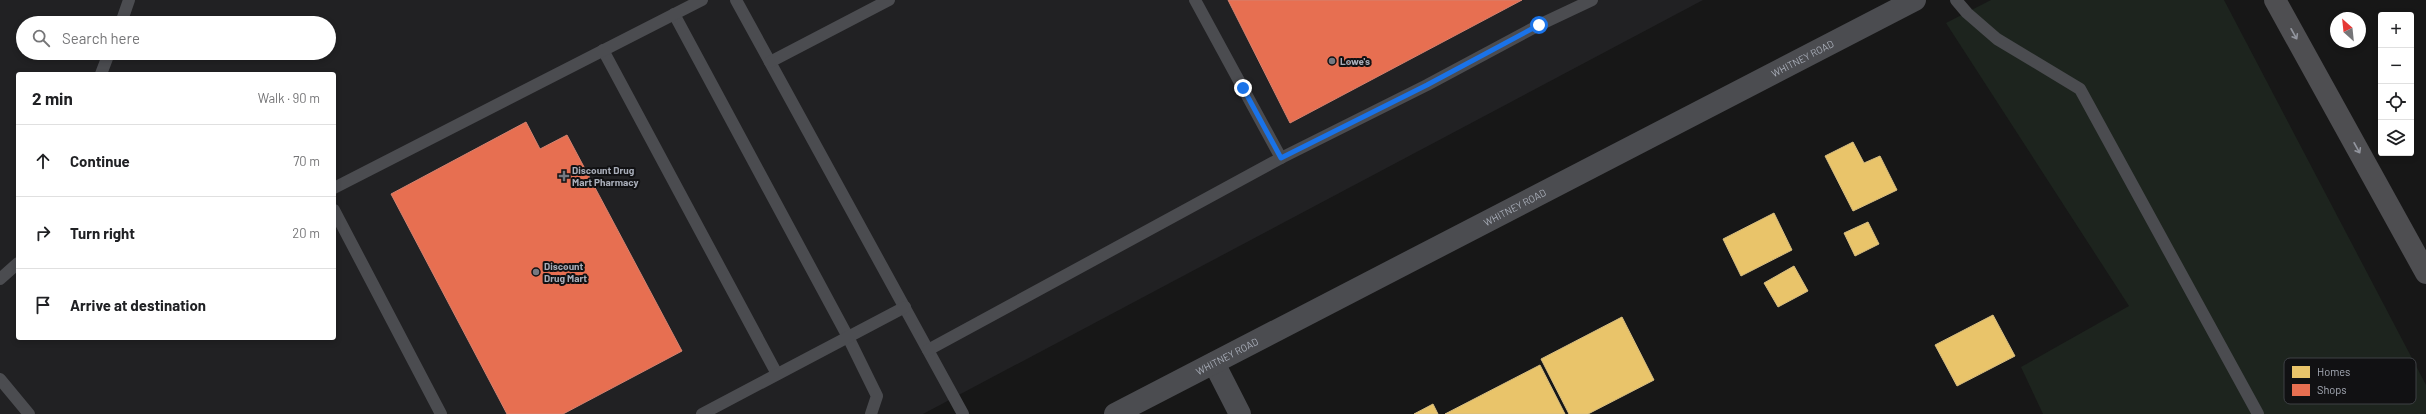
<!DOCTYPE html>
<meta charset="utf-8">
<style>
body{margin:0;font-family:Barlow,sans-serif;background:#f6f6f6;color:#202124}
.controls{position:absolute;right:12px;top:12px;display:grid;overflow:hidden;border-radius:4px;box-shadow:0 2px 6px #0003}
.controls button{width:36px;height:36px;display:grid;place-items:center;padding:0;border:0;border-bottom:1px solid #e0e0e0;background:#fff;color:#202124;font:20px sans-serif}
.compass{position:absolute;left:2330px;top:12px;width:36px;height:36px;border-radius:50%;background:#fff;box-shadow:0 2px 6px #0003;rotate:333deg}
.stop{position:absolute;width:12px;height:12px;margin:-9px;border:3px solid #1a73e8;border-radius:50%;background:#fff}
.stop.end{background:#1a73e8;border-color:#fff;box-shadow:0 1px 4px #0008}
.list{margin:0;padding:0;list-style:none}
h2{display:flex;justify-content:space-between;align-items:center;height:52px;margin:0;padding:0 16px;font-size:17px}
h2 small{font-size:13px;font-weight:400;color:#757577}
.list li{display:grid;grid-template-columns:26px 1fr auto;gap:12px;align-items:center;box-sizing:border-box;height:72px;padding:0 16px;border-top:1px solid #e0e0e0}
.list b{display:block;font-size:15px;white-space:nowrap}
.list em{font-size:13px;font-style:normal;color:#757577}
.icon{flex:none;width:22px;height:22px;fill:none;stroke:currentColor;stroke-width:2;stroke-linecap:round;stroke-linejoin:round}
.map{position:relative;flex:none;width:2426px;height:414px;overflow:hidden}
.search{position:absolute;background:#fff;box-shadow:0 2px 6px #0003;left:16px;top:16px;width:320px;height:44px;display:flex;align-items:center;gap:10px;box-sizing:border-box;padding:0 14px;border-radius:22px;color:#757577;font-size:15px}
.panel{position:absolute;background:#fff;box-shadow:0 2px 6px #0003;left:16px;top:72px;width:320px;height:268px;border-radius:4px}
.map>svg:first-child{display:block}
.built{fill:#212123;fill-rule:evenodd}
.green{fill:#1d241e}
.homes{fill:#e9c46a;stroke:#d6bd81}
.shops{fill:#e76f51;stroke:#d48270}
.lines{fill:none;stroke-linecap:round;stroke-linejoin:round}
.service{stroke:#4b4c50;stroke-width:12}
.minor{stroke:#4b4c50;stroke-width:22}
.tertiary{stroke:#4b4c50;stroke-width:22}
.motorway{stroke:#4e4e51;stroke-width:22}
.oneway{stroke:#92959e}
.route{stroke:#1a73e8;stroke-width:5}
.poi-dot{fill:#757880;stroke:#111113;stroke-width:1.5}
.labels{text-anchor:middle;stroke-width:4;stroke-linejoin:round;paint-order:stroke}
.street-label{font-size:10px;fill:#a8adb8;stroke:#111113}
.poi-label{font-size:10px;font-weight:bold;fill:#a8adb8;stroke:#111113;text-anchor:start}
.key{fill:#111113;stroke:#3e4045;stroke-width:1}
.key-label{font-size:11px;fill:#a8adb8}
</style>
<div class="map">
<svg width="2426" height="414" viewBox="0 0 2426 414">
<rect width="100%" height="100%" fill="#171717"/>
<path class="built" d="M0,0h1703l-780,414h-923zM23,23h306v30h-306zM18,74h316v264h-316z"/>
<path class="green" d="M1991,0h233l202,385v29h-383l-22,-47 108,-61 -183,-283z"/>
<g class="homes">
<path d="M1853,142l11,21 16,-7 17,34 -44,21 -28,-55z"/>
<path d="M1774,213l18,37 -51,26 -18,-37z"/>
<path d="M1868,222l11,22 -24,12 -11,-23z"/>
<path d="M1794,266l14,25 -30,16 -14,-24z"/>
<path d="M1993,315l22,41 -58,30 -22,-41z"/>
<path d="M1622,317l32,63 -66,34h-19l-28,-55z"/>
<path d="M1540,365l25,49h-120z"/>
<path d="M1433,404l5,10h-24z"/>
</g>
<g class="shops">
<path d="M1228,0h294l-232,123z"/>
<path d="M526,122l14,27 27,-14 115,216 -119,63h-56l-116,-220z"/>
</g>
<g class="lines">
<g class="service">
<path d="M736,0l227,414"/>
<path d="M1956,0l11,13 30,26 83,50 178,325"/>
<path d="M674,14l174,323 29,59 -6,18"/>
<path d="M121,23l8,-23"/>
<path d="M603,50l174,324"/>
<path d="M770,62l119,-62"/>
<path d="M101,74l8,-21"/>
<path d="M1281,158l146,-73 112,-60 53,-25"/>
<path d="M334,188l368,-188"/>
<path d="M334,210l107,204"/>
<path d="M0,279l18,-16"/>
<path d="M928,350l353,-192 -86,-158"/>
<path d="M0,379l29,35"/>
<path d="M702,414l203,-107"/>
</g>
<path class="minor" d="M1214,363l26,51"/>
<path class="tertiary" id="s1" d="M1115,414l800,-414"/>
<path class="motorway" d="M2275,0l151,273"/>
</g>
<defs><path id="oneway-shaft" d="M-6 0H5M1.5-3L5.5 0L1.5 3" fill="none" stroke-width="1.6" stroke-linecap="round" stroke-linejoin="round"/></defs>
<g class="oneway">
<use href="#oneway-shaft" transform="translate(2294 34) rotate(61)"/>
<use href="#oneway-shaft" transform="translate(2357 148) rotate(61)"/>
</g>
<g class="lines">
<path class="route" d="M1243,88l38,70 146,-73 112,-60"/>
</g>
<g class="poi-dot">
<circle cx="1332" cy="61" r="4"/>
<path d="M562 170h4v4h4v4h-4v4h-4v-4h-4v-4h4z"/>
<circle cx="536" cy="272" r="4"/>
</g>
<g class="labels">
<g class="street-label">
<text dy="4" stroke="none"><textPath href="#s1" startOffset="774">WHITNEY ROAD</textPath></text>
<text dy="4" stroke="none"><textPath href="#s1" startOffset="450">WHITNEY ROAD</textPath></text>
<text dy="4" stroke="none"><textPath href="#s1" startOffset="126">WHITNEY ROAD</textPath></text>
</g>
<g class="poi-label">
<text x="1340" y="65">Lowe's</text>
<text x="572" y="174">Discount Drug<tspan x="572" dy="12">Mart Pharmacy</tspan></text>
<text x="544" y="270">Discount<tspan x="544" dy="12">Drug Mart</tspan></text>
</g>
</g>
<rect x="2284" y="358" width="132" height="46" rx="6" class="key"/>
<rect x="2292" y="366" width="18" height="12" fill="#e9c46a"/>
<rect x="2292" y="384" width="18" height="12" fill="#e76f51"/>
<g class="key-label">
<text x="2317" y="376">Homes</text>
<text x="2317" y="394">Shops</text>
</g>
</svg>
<div class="controls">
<button>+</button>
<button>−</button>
<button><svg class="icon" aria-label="locate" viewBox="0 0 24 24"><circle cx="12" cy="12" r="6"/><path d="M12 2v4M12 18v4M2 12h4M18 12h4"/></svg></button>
<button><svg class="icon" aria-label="layers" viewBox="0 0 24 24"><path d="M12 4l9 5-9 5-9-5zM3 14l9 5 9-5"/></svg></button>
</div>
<svg class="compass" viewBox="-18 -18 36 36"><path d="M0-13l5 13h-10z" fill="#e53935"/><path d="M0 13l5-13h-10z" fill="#757577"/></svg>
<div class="stop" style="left:1539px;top:25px"></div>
<div class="stop end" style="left:1243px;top:88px"></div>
<div class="search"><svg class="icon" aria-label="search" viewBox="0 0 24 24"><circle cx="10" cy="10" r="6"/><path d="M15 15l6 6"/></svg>Search here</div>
<section class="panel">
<h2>2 min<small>Walk · 90 m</small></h2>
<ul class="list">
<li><svg class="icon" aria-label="ahead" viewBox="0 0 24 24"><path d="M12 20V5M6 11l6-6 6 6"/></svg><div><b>Continue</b></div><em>70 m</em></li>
<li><svg class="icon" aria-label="right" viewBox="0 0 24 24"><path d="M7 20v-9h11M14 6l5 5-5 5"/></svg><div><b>Turn right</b></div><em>20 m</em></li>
<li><svg class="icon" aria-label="arrive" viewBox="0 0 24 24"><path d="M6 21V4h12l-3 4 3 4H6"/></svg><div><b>Arrive at destination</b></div></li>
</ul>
</section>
</div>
